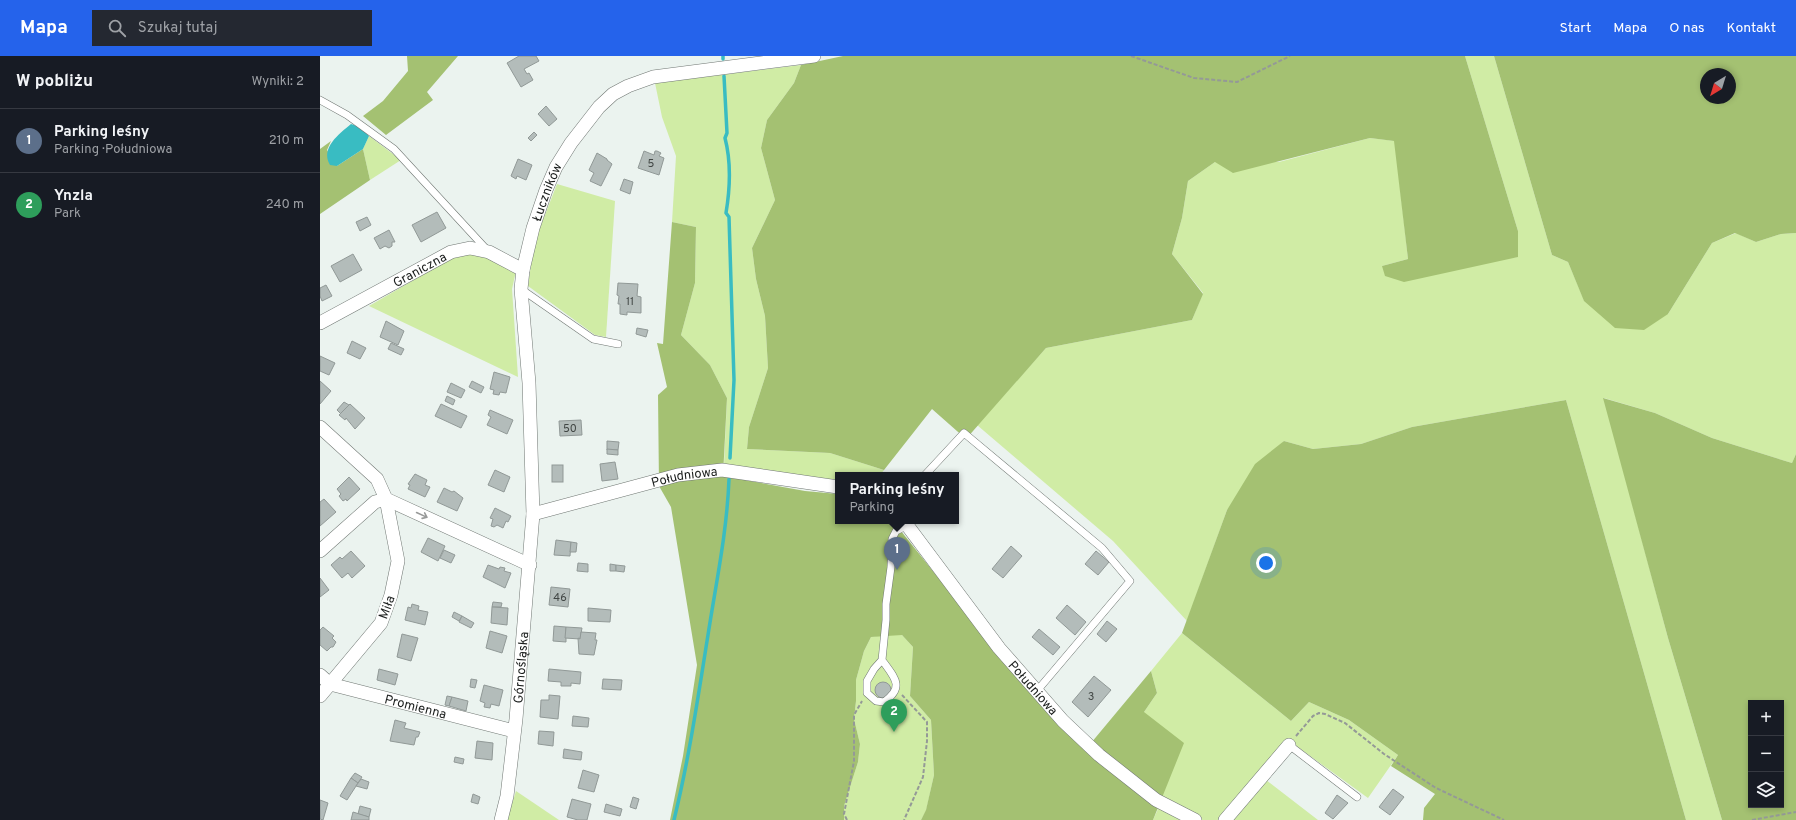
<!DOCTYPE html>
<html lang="pl">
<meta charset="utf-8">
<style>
body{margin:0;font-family:Overpass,sans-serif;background:#242831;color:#f1f3f6}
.controls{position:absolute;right:12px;bottom:12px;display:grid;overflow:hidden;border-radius:0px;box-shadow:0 2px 6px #0003}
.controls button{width:36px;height:36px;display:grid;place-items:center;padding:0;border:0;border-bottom:1px solid #363941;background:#171b24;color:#f1f3f6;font:20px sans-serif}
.compass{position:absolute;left:1380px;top:12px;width:36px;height:36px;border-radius:50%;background:#171b24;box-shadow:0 2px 6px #0003;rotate:218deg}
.you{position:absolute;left:946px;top:507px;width:14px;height:14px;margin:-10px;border:3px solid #fff;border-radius:50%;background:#1a73e8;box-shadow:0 0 0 6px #1a73e833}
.badge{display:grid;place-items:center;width:26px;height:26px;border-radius:50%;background:#2563eb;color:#fff;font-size:13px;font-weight:700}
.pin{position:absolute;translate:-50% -33px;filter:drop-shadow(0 1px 2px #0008)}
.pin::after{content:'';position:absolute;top:21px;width:14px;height:12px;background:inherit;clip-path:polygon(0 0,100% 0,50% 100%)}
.popup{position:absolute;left:515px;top:416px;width:124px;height:52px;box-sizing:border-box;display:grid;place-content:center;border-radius:0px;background:#171b24;filter:drop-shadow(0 1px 3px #0005);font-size:13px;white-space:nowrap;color:#9ea1a6}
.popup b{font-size:15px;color:#f1f3f6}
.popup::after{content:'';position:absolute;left:50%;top:100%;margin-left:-8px;border:8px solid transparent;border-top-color:#171b24}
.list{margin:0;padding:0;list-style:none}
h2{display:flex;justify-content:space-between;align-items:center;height:52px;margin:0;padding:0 16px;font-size:17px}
h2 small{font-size:13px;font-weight:400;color:#9ea1a6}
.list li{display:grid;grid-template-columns:26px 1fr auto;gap:12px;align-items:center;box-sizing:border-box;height:64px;padding:0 16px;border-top:1px solid #363941}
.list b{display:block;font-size:15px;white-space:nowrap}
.list p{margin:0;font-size:13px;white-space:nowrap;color:#9ea1a6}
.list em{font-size:13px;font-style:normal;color:#9ea1a6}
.icon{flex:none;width:22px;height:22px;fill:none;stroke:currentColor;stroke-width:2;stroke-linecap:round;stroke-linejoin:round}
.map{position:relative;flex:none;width:1476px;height:764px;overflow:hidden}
header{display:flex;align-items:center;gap:24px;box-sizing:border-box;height:56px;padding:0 20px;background:#2563eb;color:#fff}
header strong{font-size:19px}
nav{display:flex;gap:22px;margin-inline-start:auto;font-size:14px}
.search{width:280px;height:36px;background:#242831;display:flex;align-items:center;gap:10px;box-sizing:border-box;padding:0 14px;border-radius:0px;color:#9ea1a6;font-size:15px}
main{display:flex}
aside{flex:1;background:#171b24}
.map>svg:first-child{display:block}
.green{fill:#d0eca5}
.forest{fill:#a4c172;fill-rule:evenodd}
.water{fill:#39bcc2}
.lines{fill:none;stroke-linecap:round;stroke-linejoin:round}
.stream{stroke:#39bcc2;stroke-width:3.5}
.building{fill:#b3bcba;stroke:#919997}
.service-casing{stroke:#707773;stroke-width:8}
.minor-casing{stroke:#707773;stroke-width:14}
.path{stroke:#949997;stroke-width:2;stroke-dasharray:4 2;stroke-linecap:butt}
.service{stroke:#fff;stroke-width:7}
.minor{stroke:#fff;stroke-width:13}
.oneway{stroke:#989a99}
.labels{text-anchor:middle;stroke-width:4;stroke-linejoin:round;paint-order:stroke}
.number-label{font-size:11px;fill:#414644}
.street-label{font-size:13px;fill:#1b1e1d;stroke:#fff}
</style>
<header>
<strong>Mapa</strong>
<div class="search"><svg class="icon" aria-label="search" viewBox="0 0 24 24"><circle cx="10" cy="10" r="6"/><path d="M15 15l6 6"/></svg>Szukaj tutaj</div>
<nav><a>Start</a><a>Mapa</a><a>O nas</a><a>Kontakt</a></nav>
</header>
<main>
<aside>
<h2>W pobliżu<small>Wyniki: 2</small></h2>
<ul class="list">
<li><span class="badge" style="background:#5c6f8a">1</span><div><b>Parking leśny</b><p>Parking · Południowa</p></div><em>210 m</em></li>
<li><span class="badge" style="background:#2e9e5b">2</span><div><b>Ynzla</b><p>Park</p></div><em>240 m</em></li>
</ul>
</aside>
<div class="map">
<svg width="1476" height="764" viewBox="0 0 1476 764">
<rect width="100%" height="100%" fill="#ebf3ef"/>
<g class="green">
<path d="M1145,0h29l58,199 16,7 16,38 84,14 44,-71 24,-10 20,9 25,-8 15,-1v221l-4,9 -80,-25 -57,-25 -51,-15 64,240 54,182h-36l-120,-420 -154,27 -51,17 -48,5 -29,-8 -57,69 -40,111 -74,-80 -136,-116 69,-77 146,-28 11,-27 -31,-39 10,-36 6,-37 27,-19h64l91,-24 25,3 13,118 -26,7 136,-9v-26z"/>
<path d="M481,9l-7,18 -27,37 -6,28 14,52 -23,48 4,31 9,37 3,52 -19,59 -2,22 83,4 54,17 -4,5h-42v7l-114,-17 3,-67 -17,-33 -29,-30 14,-52 1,-56 -24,-5 4,-66 -14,-39 -7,-34z"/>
<path d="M49,80l32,24 -31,20 -7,-31z"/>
<path d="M237,128l58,17 -9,136 -11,-2 -67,-49 6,-43z"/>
<path d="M149,198l14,2 33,15 -4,18 6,88 -149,-71 81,-47z"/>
<path d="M862,577l109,88 18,-19 40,18 49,35 -30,43 -73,-53 -29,35 52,40h-165l5,-11 -14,-97 13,-19 -6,-22z"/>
<path d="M563,579h19l11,12 -3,49 21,24 3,55 -8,36 -5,9h-77v-14l14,-44 2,-18 -6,-25 2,-18v-21l8,-29 7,-14z"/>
<path d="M196,735l43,29h-51l-1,-1z"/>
</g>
<g class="forest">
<path d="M87,0h51l-31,36 6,8 -47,35 -23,-19 20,-15 25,-30z"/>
<path d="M523,0h622l53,175v26l-114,25 -19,-6 -3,-10 26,-7 -14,-118 -24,-3 -137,35 -18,-11 -27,19 -6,37 -10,36 31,40 -11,26 -146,28 -80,91 -34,-30 -48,61 -54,-17 -83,-4 2,-22 19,-59 -3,-52 -9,-37 -4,-31 23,-48 -14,-52 6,-28 27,-37 7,-18z"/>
<path d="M1174,0h302v177l-15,1 -25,8 -21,-9 -23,10 -44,71 -24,16 -29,-2 -31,-27 -16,-39 -16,-7zM1386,18h24v24h-24z"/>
<path d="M11,85l-4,9 10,16 26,-17 7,31 -50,34v-65z"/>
<path d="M352,166l24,5 -1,56 -14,52 29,30 17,33 -4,78 82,15 33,3v27h55l98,123 95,105 65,-78 6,22 -13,19 40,31 -31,77h-232l5,-10 8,-35 -3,-55 -21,-24 3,-49 -11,-12 -31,2 -7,14 -8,29v21l-2,18 6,25 -2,18 -14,44v14h-174l13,-64 14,-91 -26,-158 -12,-21 -1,-91 9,-8 -10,-44 6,1z"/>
<path d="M1283,342l52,15 57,25 80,25 4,-9v366h-74l-54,-182zM1431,647h30v102h-30z"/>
<path d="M1246,344l120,420h-263l1,-12 11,-14 -44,-28 7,-11 -49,-35 -40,-18 -18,19 -109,-88 45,-123 28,-46 29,-23 29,8 48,-5 51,-17z"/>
</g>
<path class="water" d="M31,68l9,3 9,9 -6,13 -26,17 -7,-1c-10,-17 9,-31 21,-41z"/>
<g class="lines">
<g class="stream">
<path d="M403,0v3"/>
<path d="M404,20l3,57 -2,5c6,23 5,51 1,75l3,4 5,163 -4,78"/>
<path d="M354,764c15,-61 24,-123 34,-185 8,-52 19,-103 21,-156"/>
</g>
</g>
<g class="building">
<path d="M199,0h17l3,5 -15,8 3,5 2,-1 4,7 -12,7 -14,-24z"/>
<path d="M226,50l11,13 -8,7 -11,-12z"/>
<path d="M214,76l3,3 -6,6 -3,-3z"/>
<path d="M324,95l10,4 1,-4h2l4,2 -2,3 5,2 -5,17 -21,-7z"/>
<path d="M277,97l10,6v1l5,4 -11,22 -11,-5 4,-8 -5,-3z"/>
<path d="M198,103l14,6 -6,15 -9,-4 -1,3 -5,-3z"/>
<path d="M304,123l9,3 -3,12 -10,-4z"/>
<path d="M117,156l9,16 -25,14 -9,-17z"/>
<path d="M47,161l4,8 -11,6 -4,-9z"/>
<path d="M69,174l6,12h-3v4l-3,2 -4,-2 -5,3 -6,-11z"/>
<path d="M33,198l9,16 -22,12 -9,-16z"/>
<path d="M298,227l20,1 -1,12 4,1v16l-14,-1v3l-7,-1v-10h-2l1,-8 -2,-1z"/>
<path d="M6,229l6,11 -10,5 -2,-5v-8z"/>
<path d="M66,265l18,10 -6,14 -18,-8z"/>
<path d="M317,272l11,2 -2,7 -10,-3z"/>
<path d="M32,285l14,7 -6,11 -13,-6z"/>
<path d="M71,287l13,6 -3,6 -13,-6z"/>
<path d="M0,300l15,7 -6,12 -9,-4z"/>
<path d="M174,316l16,5 -4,16 -6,-1 -1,3 -6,-1 1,-4 -4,-1z"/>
<path d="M0,325l11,10 -11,13z"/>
<path d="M152,325l12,6 -3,6 -12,-6z"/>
<path d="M131,327l14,7 -4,8 -14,-6z"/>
<path d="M127,340l8,4 -2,5 -8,-4z"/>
<path d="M24,346l5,3 -8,9 -4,-4z"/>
<path d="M30,348l15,14 -10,11 -9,-11 -1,2 -6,-5z"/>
<path d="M121,348l26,12 -6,12 -26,-12z"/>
<path d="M170,354l23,10 -6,14 -20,-9 4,-8 -3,-2z"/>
<path d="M261,364l1,15 -22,1 -1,-15z"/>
<path d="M287,385l12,1 -1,8h-11z"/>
<path d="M287,393l11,1v5l-11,-1z"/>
<path d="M295,406l3,17 -16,2 -2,-17z"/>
<rect x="232" y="409" width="11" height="17"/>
<path d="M175,414l15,7 -6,15 -16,-7z"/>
<path d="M95,418l12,6 -2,5 5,2 -5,10 -17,-8 2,-4 -2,-1z"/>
<path d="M29,421l11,12 -13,12 -1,-2 -3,2 -4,-5 2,-2 -4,-5z"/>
<path d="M124,432l8,4 2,-1 9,7 -6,13 -20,-9z"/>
<path d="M4,443l12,13 -16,14v-24z"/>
<path d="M175,452l16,8 -3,6 -2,-1 -3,7 -6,-3 -3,2 -3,-1 2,-7 -3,-1z"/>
<path d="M108,482l17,8 -7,15 -17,-9z"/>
<path d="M236,484l15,2 -1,14 -16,-1z"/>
<path d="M251,486l6,1 -1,9h-6z"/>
<path d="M691,490l11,10 -19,22 -11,-9z"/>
<path d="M124,494l11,5 -4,8 -11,-5z"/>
<path d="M31,495l14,15 -13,12 -4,-5 -6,5 -11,-13 9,-8 2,2z"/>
<path d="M776,495l13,11 -11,13 -13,-11z"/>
<path d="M258,507l10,1v8l-11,-1z"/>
<path d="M290,508l6,1v6h-6z"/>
<path d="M168,509l11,4 1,-2 5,1 -1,3 7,2 -6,15 -22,-11z"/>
<path d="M296,509l9,1 -1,6 -8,-1z"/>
<path d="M0,522l9,12 -9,7z"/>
<path d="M231,531l19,2 -2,18 -19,-2z"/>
<path d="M173,546l9,1 -1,4h-9z"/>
<path d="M92,548l7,2 -1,4 10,2 -3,13 -20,-5 3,-13 3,1z"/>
<path d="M747,549l19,17 -11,13 -19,-17z"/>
<path d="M172,551l16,1 -1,17 -16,-2z"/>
<path d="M268,552l23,2 -1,12 -22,-1z"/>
<path d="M134,556l8,4 -3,5 -7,-4z"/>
<path d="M142,560l12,7 -3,5 -12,-6z"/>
<path d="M787,565l10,8 -11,13 -9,-8z"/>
<path d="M234,570l12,1v15l-13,-1z"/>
<path d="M3,571l11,9 -2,2 4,4 -3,5h-2l-4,4 -7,-6v-15z"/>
<path d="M246,571l16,1 -2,11 -15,-1z"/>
<path d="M719,573l21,18 -7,8 -21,-18z"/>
<path d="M170,575l17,5 -5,17 -16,-5z"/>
<path d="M261,576l15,1 -1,7h2l-3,15 -15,-1 -1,-16 2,1z"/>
<path d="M82,578l16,4 -7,23 -14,-4z"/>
<path d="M59,613l19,5 -3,11 -18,-5z"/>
<path d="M229,613l32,3 -1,12 -9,-1v3h-10v-4l-13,-1z"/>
<path d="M774,620l17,14 -23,27 -16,-15z"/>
<path d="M151,623l6,1 -2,8 -5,-1z"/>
<path d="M283,623l19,1 -1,10 -19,-1z"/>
<circle cx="563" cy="634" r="8"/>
<path d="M164,629l19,5 -4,16 -8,-2 -1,4 -6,-1 1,-4 -5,-2z"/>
<path d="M229,639l11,1 -2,23 -18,-2 1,-17h8z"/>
<path d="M127,640l5,1 -3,9 -4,-1z"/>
<path d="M132,641l16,4 -2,10 -17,-5z"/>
<path d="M253,660l16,2 -1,9 -16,-1z"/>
<path d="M75,664l11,3 -2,5 16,4 -2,5h-2l-2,8 -24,-4z"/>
<path d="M219,675l15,1 -1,14 -15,-2z"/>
<path d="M157,685l16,2 -1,17 -17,-2z"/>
<path d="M244,693l18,3 -1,8 -18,-2z"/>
<path d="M135,701l9,2 -1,5 -9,-2z"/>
<path d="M263,714l16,5 -5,17 -16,-4z"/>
<path d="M35,717l7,4 -4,6 -7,-5z"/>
<path d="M31,722l7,5 -11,17 -7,-4z"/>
<path d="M41,723l8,3 -2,7 -11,-3z"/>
<path d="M1073,733l11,8 -14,18 -11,-8z"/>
<path d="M153,738l7,3 -2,7 -7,-2z"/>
<path d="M1017,739l11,8 -15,16 -8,-6z"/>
<path d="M313,741l6,2 -3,10 -6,-2z"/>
<path d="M252,743l19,5 -4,16h-9l-11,-3z"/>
<path d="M0,744l8,3 -5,17 -3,-1z"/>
<path d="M286,748l16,5 -2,7 -16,-4z"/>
<path d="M40,750l11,3 -2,8 -11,-3z"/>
<path d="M33,756l16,5v3h-18z"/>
</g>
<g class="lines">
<g class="service-casing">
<g id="service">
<path d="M0,44l27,15 47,34 94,102"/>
<path d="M201,233l72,50 25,5"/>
<path d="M605,419l39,-42 138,115 28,33 -94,111"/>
<path d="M562,604c13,18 23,27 2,42l-8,-1 -9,-8v-12l7,-12 8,-9 4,-40v-16l5,-37 1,-28 4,-8 12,-6"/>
<path d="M969,689l68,52"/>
</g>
</g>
<g class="minor-casing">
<g id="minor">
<path id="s1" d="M0,267l131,-71 19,-4 19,4 34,18"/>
<path d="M0,371l57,52 9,20 12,62 -7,34 -10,28 -61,73"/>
<path id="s2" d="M213,458l145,-39 44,-5 116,17"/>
<path id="s3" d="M584,465l95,127 64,73 36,34 57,45 39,20"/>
<path d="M0,495l55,-49 11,-3 144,66"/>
<path id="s4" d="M0,619l10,9 184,47"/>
<path id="s5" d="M181,764l6,-24 9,-77 17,-205 -4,-131 -8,-94 2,-19 10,-42 13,-38 10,-23 15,-24 28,-36 14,-13 15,-8 25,-9 161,-21"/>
<path d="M905,764l64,-75"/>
</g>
</g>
<g class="path">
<path d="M811,0l63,22 43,4 53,-26"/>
<path d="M582,639l25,27v19l-4,36 -19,43"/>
<path d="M976,680l17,-20 6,-3 6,1 20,9 39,31 52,34 68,32"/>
<path d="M527,764l-3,-6 10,-53v-46l8,-14"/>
<path d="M1432,764l44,-8"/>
</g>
<use href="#service" class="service"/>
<use href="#minor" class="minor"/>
</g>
<defs><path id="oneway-shaft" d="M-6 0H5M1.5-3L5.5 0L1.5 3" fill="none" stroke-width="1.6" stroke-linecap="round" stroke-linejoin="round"/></defs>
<use class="oneway" href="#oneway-shaft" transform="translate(102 459) rotate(25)"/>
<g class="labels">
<g class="number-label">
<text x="331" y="111">5</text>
<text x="310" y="249">11</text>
<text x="250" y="376">50</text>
<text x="240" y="545">46</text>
<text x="771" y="644">3</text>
</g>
<g class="street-label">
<text dy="5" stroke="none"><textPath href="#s5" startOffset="634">Łuczników</textPath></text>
<text dy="5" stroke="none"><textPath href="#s1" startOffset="113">Graniczna</textPath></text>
<text dy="5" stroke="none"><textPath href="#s2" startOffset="156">Południowa</textPath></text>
<text transform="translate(66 551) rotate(-70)" y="5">Miła</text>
<text dy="5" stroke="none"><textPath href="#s5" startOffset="154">Górnośląska</textPath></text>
<text dy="5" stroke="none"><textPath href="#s3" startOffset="211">Południowa</textPath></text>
<text dy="5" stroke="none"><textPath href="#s4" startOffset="102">Promienna</textPath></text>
</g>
</g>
</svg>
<div class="controls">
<button>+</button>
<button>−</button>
<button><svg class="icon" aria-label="layers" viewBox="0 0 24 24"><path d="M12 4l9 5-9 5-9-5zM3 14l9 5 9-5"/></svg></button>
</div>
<svg class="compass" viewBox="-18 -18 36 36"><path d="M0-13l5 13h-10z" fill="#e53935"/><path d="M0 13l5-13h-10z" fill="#9ea1a6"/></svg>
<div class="you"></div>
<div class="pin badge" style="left:577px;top:514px;background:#5c6f8a">1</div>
<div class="popup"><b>Parking leśny</b>Parking</div>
<div class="pin badge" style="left:574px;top:676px;background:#2e9e5b">2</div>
</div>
</main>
